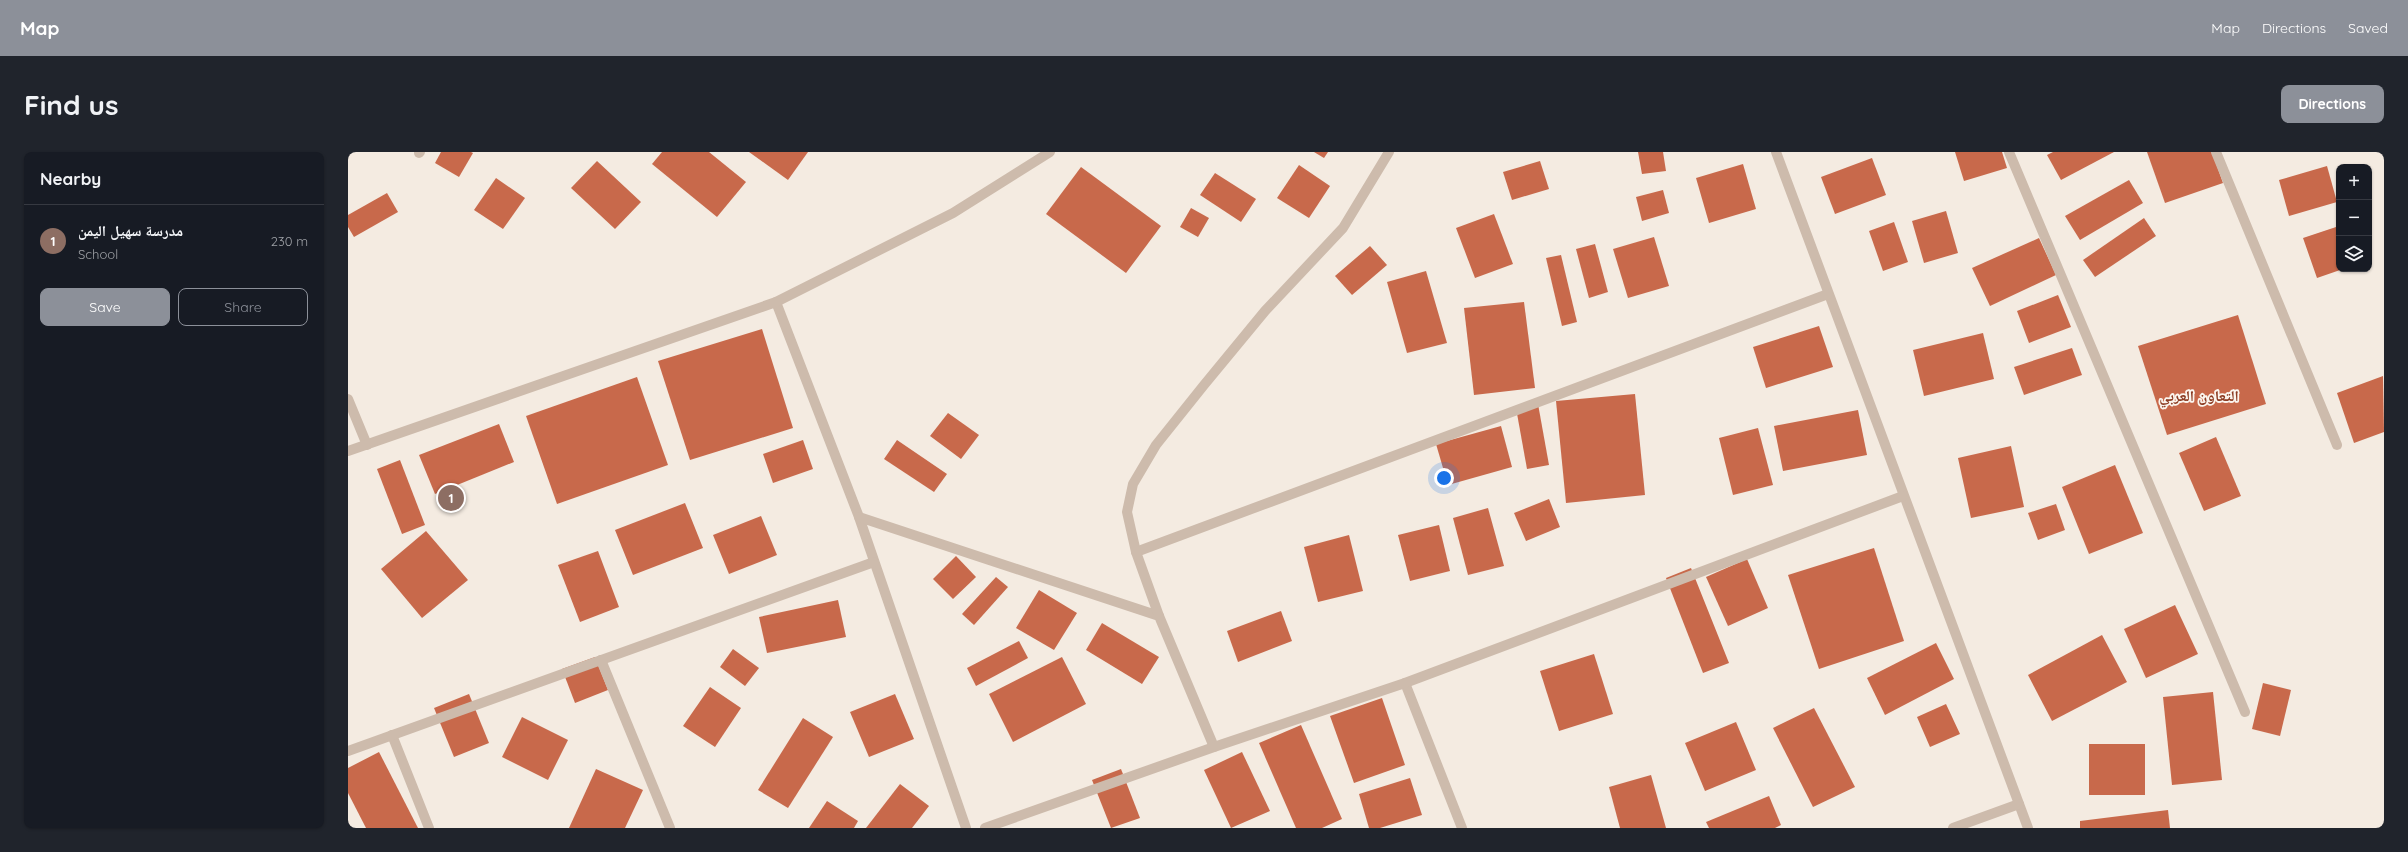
<!DOCTYPE html>
<meta charset="utf-8">
<style>
body{margin:0;font-family:Quicksand,"Noto Naskh Arabic",sans-serif;background:#20242c;color:#f1f3f6}
.controls{position:absolute;right:12px;top:12px;display:grid;overflow:hidden;border-radius:8px;box-shadow:0 1px 3px #0004}
.controls button{width:36px;height:36px;display:grid;place-items:center;padding:0;border:0;border-bottom:1px solid #363941;background:#171b24;color:#f1f3f6;font:20px sans-serif}
.you{position:absolute;left:1096px;top:326px;width:14px;height:14px;margin:-10px;border:3px solid #fff;border-radius:50%;background:#1a73e8;box-shadow:0 0 0 6px #1a73e833}
.badge{display:grid;place-items:center;width:26px;height:26px;border-radius:50%;background:#8c9099;color:#fff;font-size:13px;font-weight:700}
.pin{position:absolute;translate:-50% -50%;border:2px solid #fff;box-shadow:0 1px 4px #0006}
.list{margin:0;padding:0;list-style:none}
h2{display:flex;justify-content:space-between;align-items:center;height:52px;margin:0;padding:0 16px;font-size:17px}
h2 small{font-size:13px;font-weight:400;color:#9ea1a6}
.list li{display:grid;grid-template-columns:26px 1fr auto;gap:12px;align-items:center;box-sizing:border-box;height:72px;padding:0 16px;border-top:1px solid #363941}
.list b{display:block;font-size:15px;white-space:nowrap}
.list p{margin:0;font-size:13px;white-space:nowrap;color:#9ea1a6}
.list em{font-size:13px;font-style:normal;color:#9ea1a6}
.actions{display:flex;gap:8px;padding:12px 16px}
.actions a{flex:1;padding:9px 0;border:1px solid #8c9099;border-radius:8px;text-align:center;font-size:14px;color:#8c9099}
.actions .main{background:#8c9099;color:#fff}
.icon{flex:none;width:22px;height:22px;fill:none;stroke:currentColor;stroke-width:2;stroke-linecap:round;stroke-linejoin:round}
.map{position:relative;flex:none;width:2036px;height:676px;overflow:hidden;border-radius:8px}
header{display:flex;align-items:center;gap:24px;box-sizing:border-box;height:56px;padding:0 20px;background:#8c9099;color:#fff}
header strong{font-size:19px}
nav{display:flex;gap:22px;margin-inline-start:auto;font-size:14px}
.intro{display:flex;align-items:center;justify-content:space-between;box-sizing:border-box;height:96px;padding:0 24px}
h1{margin:0;font-size:28px}
.button{padding:10px 18px;border-radius:8px;background:#8c9099;color:#fff;font-size:14px;font-weight:700}
main{display:flex;gap:24px;padding:0 24px}
aside{flex:1;background:#171b24;border-radius:8px;box-shadow:0 1px 3px #0004}
.map>svg:first-child{display:block}
.building{fill:#c8694b}
.lines{fill:none;stroke-linecap:round;stroke-linejoin:round}
.street{stroke:#cdbbac;stroke-width:10}
.labels{text-anchor:middle;stroke-width:3.5;stroke-linejoin:round;paint-order:stroke}
.district-label{font-size:15px;font-weight:bold;fill:#8c3b22;stroke:#fbf5ee}
</style>
<header>
<strong>Map</strong>
<nav><a>Map</a><a>Directions</a><a>Saved</a></nav>
</header>
<div class="intro"><h1>Find us</h1><a class="button">Directions</a></div>
<main>
<aside>
<h2>Nearby<small></small></h2>
<ul class="list">
<li><span class="badge" style="background:#8d6e63">1</span><div><b>مدرسة سهيل اليمن</b><p>School</p></div><em>230 m</em></li>
</ul>
<div class="actions"><a class="main">Save</a><a>Share</a></div>
</aside>
<div class="map">
<svg width="2036" height="676" viewBox="0 0 2036 676">
<rect width="100%" height="100%" fill="#f4ebe1"/>
<g class="building">
<path d="M93,0h30l2,1 -14,24 -24,-14z"/>
<path d="M314,0h47l37,30 -29,35 -65,-53z"/>
<path d="M401,0h59l-20,28z"/>
<path d="M966,0h14l-4,6z"/>
<path d="M1290,0h25l3,19 -24,3z"/>
<path d="M1607,0h47l5,16 -43,13z"/>
<path d="M1705,0h61l-53,28 -14,-25z"/>
<path d="M1799,0h65l11,31 -58,20z"/>
<path d="M1524,6l14,37 -51,19 -14,-37z"/>
<path d="M249,9l44,41 -26,27 -44,-41z"/>
<path d="M1192,9l9,28 -37,11 -9,-28z"/>
<path d="M1395,12l13,45 -47,14 -13,-45z"/>
<path d="M951,13l31,21 -21,32 -32,-20z"/>
<path d="M1979,14l10,36 -48,14 -10,-36z"/>
<path d="M733,15l80,59 -35,47 -80,-59z"/>
<path d="M867,21l41,26 -15,23 -41,-27z"/>
<path d="M148,26l29,20 -22,31 -29,-19z"/>
<path d="M1781,28l14,23 -63,37 -15,-24z"/>
<path d="M1315,38l6,23 -27,8 -6,-24z"/>
<path d="M39,41l11,19 -44,25 -6,-10v-12z"/>
<path d="M843,56l18,10 -11,19 -18,-10z"/>
<path d="M1598,59l12,42 -34,10 -12,-42z"/>
<path d="M1146,62l19,50 -38,14 -19,-50z"/>
<path d="M1796,66l12,18 -61,41 -12,-17z"/>
<path d="M1546,70l14,40 -25,9 -14,-40z"/>
<path d="M1991,74v43h4l-26,9 -14,-40z"/>
<path d="M1306,85l15,49 -41,12 -15,-49z"/>
<path d="M1691,86l17,37 -66,31 -18,-38z"/>
<path d="M1247,92l13,48 -19,6 -13,-49z"/>
<path d="M1022,94l17,19 -35,30 -17,-19z"/>
<path d="M1213,103l16,67 -15,4 -16,-68z"/>
<path d="M1078,119l21,72 -40,10 -20,-71z"/>
<path d="M1710,143l13,32 -42,16 -12,-32z"/>
<path d="M1176,150l11,86 -61,7 -10,-87z"/>
<path d="M1890,163l28,89 -99,31 -29,-89z"/>
<path d="M1471,174l14,41 -67,21 -13,-41z"/>
<path d="M414,177l31,99 -103,32 -32,-99z"/>
<path d="M1635,181l11,46 -70,17 -11,-46z"/>
<path d="M1724,196l10,27 -58,20 -10,-28z"/>
<path d="M2035,224l1,56 -30,11 -17,-50z"/>
<path d="M289,225l31,88 -111,39 -31,-88z"/>
<path d="M1287,242l10,101 -79,8 -10,-102z"/>
<path d="M1190,252l11,61 -22,4 -11,-61z"/>
<path d="M1510,258l9,45 -84,16 -9,-45z"/>
<path d="M600,261l31,22 -18,24 -31,-23z"/>
<path d="M151,272l15,38 -79,32 -16,-39z"/>
<path d="M1153,274l11,41 -64,18 -12,-41z"/>
<path d="M1410,276l15,57 -40,10 -14,-57z"/>
<path d="M1868,285l25,59 -37,15 -25,-58z"/>
<path d="M455,288l10,29 -40,14 -10,-29z"/>
<path d="M549,288l50,34 -13,18 -50,-33z"/>
<path d="M1663,294l13,61 -53,11 -13,-60z"/>
<path d="M52,308l25,65 -23,9 -25,-65z"/>
<path d="M1767,313l28,68 -54,21 -27,-67z"/>
<path d="M1201,347l11,28 -34,14 -12,-28z"/>
<path d="M337,351l18,45 -70,27 -18,-45z"/>
<path d="M1708,352l9,26 -27,10 -10,-27z"/>
<path d="M1140,356l16,58 -36,9 -15,-57z"/>
<path d="M413,364l16,39 -48,19 -16,-39z"/>
<path d="M1091,373l11,46 -40,10 -12,-46z"/>
<path d="M78,379l42,49 -46,38 -41,-49z"/>
<path d="M1001,383l14,56 -45,11 -14,-55z"/>
<path d="M1526,396l30,93 -85,28 -31,-94z"/>
<path d="M250,399l21,56 -39,15 -22,-57z"/>
<path d="M608,404l20,21 -23,22 -20,-20z"/>
<path d="M1399,407l21,49 -40,18 -22,-49z"/>
<path d="M1343,416l38,95 -26,10 -37,-95z"/>
<path d="M648,425l12,10 -34,38 -12,-11z"/>
<path d="M691,438l38,23 -23,37 -38,-22z"/>
<path d="M490,448l8,37 -79,16 -8,-36z"/>
<path d="M1827,453l23,49 -52,24 -22,-49z"/>
<path d="M933,459l11,30 -54,21 -11,-31z"/>
<path d="M754,471l57,34 -17,27 -56,-34z"/>
<path d="M1754,483l25,47 -75,39 -24,-46z"/>
<path d="M671,489l9,17 -52,28 -9,-18z"/>
<path d="M1588,491l18,36 -69,36 -18,-37z"/>
<path d="M385,497l26,19 -14,18 -25,-19z"/>
<path d="M1246,502l19,60 -54,17 -19,-60z"/>
<path d="M247,505l13,33 -33,13 -13,-34z"/>
<path d="M714,505l24,47 -73,38 -24,-48z"/>
<path d="M1915,531l28,7 -11,46 -28,-7z"/>
<path d="M362,535l31,21 -26,39 -32,-21z"/>
<path d="M1865,540l9,88 -50,5 -9,-88z"/>
<path d="M121,542l20,49 -35,14 -20,-49z"/>
<path d="M547,542l19,45 -45,18 -19,-45z"/>
<path d="M1034,546l23,67 -51,18 -24,-67z"/>
<path d="M1598,552l14,30 -30,13 -13,-30z"/>
<path d="M1466,556l41,79 -42,20 -40,-79z"/>
<path d="M174,565l46,23 -20,40 -46,-23z"/>
<path d="M455,566l30,19 -45,71 -30,-18z"/>
<path d="M1388,570l20,48 -51,21 -20,-48z"/>
<path d="M953,573l41,94 -20,9h-26l-37,-85z"/>
<rect x="1741" y="592" width="56" height="51"/>
<path d="M31,600l39,76h-52l-18,-35v-25z"/>
<path d="M894,600l28,59 -39,17 -27,-58z"/>
<path d="M248,617l47,21 -18,38h-56z"/>
<path d="M773,617l19,49 -29,10 -19,-48z"/>
<path d="M1303,623l15,53h-46l-11,-41z"/>
<path d="M1062,626l12,37 -42,13h-11l-10,-34z"/>
<path d="M552,632l29,22 -17,22h-46z"/>
<path d="M1421,644l12,29 -6,3h-66l-3,-6z"/>
<path d="M479,649l31,20 -4,7h-45z"/>
<path d="M1820,658l2,18h-90v-7z"/>
</g>
<g class="lines">
<g class="street">
<path d="M1428,0l252,676"/>
<path d="M1661,0l236,560"/>
<path d="M1868,0l121,293"/>
<path d="M71,1l1,-1"/>
<path d="M428,150l83,215 107,311"/>
<path d="M0,247l19,46"/>
<path d="M0,299l428,-149 177,-89 97,-61"/>
<path d="M511,365l300,99 55,131"/>
<path d="M788,400l692,-258"/>
<path d="M811,464l-23,-64 -9,-40 6,-28 23,-39 48,-60 61,-74 78,-83 46,-76"/>
<path d="M253,508l69,168"/>
<path d="M1057,531l57,145"/>
<path d="M44,583l37,93"/>
<path d="M0,599l526,-189"/>
<path d="M637,676l229,-81 191,-64 498,-187"/>
<path d="M1605,676l66,-24"/>
</g>
</g>
<g class="labels">
<g class="district-label">
<text x="1851" y="249">التعاون العربي</text>
</g>
</g>
</svg>
<div class="controls">
<button>+</button>
<button>−</button>
<button><svg class="icon" aria-label="layers" viewBox="0 0 24 24"><path d="M12 4l9 5-9 5-9-5zM3 14l9 5 9-5"/></svg></button>
</div>
<div class="you"></div>
<div class="pin badge" style="left:103px;top:346px;background:#8d6e63">1</div>
</div>
</main>
